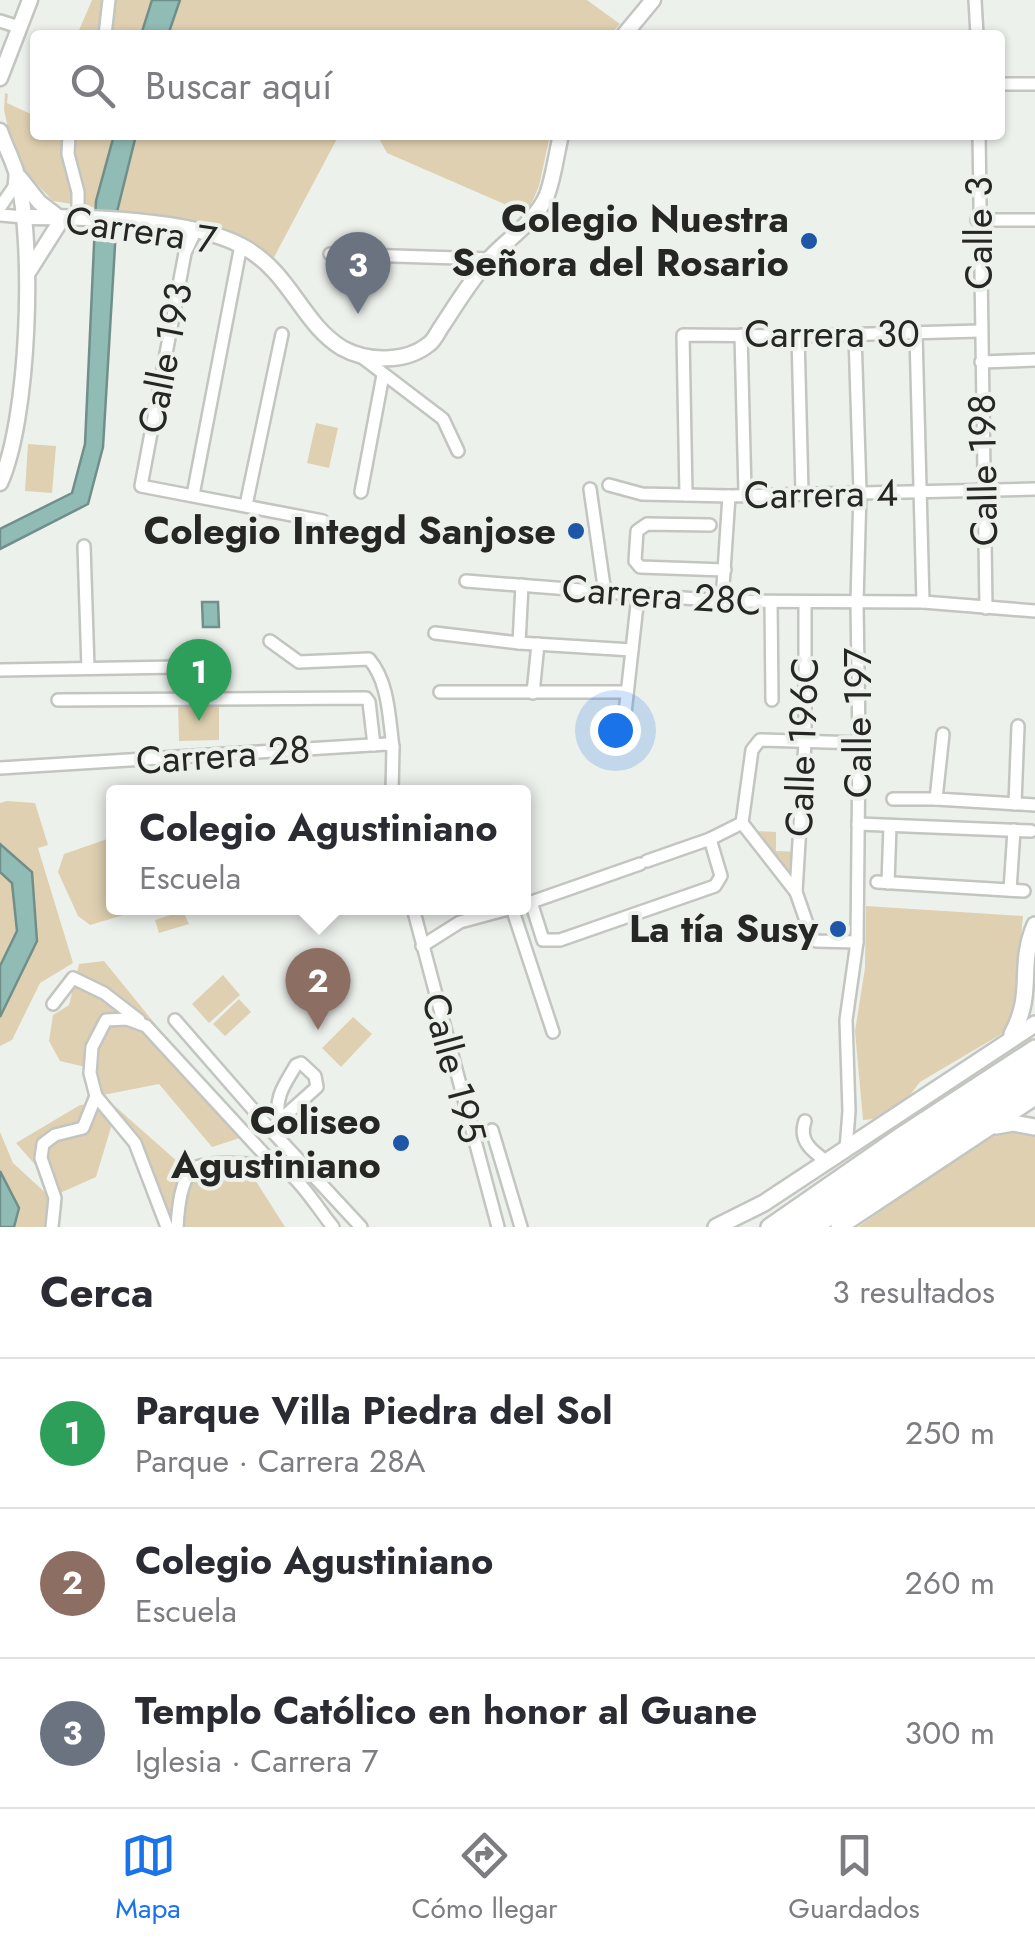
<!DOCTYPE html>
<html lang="es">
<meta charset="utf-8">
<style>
body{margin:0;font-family:Jost,sans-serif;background:#f2f2f3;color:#2b2b33}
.you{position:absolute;left:615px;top:730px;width:35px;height:35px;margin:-25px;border:8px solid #fff;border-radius:50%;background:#1a73e8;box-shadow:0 0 0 15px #1a73e833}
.badge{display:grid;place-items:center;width:65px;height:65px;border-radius:50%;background:#1a73e8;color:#fff;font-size:32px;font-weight:700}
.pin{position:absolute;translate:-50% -82px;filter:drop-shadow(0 2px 5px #0008)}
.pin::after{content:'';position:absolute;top:52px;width:35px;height:30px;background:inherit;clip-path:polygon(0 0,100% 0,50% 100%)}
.popup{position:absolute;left:106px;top:785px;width:425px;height:130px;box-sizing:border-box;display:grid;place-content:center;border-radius:10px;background:#fff;filter:drop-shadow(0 2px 8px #0005);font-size:32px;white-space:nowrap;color:#7c7c81}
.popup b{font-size:38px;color:#2b2b33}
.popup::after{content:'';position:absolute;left:50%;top:100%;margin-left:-20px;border:20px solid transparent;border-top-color:#fff}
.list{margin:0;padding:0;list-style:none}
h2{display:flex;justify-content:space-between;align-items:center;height:130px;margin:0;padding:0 40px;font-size:42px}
h2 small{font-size:32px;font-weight:400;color:#7c7c81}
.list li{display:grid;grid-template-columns:65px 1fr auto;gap:30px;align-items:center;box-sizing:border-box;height:150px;padding:0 40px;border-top:2px solid #e1e1e2}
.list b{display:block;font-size:38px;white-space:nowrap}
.list p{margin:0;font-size:32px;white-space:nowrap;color:#7c7c81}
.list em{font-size:32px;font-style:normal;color:#7c7c81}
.icon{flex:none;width:55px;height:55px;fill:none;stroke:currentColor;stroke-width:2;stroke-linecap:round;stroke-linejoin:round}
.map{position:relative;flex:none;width:1035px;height:1227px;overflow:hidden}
.search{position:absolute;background:#fff;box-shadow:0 2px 8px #0004;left:30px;right:30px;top:30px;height:110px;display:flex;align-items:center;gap:25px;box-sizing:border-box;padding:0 35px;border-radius:10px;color:#7c7c81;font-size:38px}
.sheet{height:580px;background:#fff}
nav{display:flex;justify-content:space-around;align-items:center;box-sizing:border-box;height:140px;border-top:2px solid #e1e1e2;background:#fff;font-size:28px;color:#7c7c81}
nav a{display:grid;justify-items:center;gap:5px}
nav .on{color:#1a73e8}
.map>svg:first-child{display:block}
.green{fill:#dfd0b1}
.water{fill:#91bcb5;stroke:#718f8a;stroke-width:2.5}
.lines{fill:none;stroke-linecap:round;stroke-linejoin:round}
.minor-casing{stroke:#c2c5c0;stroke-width:16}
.major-casing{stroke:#c2c5c0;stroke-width:19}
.highway-casing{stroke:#c2c5c0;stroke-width:20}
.minor{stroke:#fff;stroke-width:11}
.major{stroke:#fff;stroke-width:14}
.highway{stroke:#fff;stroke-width:15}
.poi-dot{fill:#1e56a8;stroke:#edf1ec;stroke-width:4}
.labels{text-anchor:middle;stroke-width:8;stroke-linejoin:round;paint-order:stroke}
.poi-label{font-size:38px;font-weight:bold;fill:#262725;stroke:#edf1ec;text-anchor:end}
.street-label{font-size:38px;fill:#262725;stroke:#edf1ec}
</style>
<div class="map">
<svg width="1035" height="1227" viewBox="0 0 1035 1227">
<rect width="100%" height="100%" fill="#edf1ec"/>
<g class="green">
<path d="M92,0h495l33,24 -10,11h-533z"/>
<path d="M5,93l3,1 -1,9 28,13v19h304l-67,126 -29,-23 -41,-13 -149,-24 -33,-35 -9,-25 -7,-31z"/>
<path d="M377,135h173l-11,51 -12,28 -140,-61z"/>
<path d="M316,423l22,5 -9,40 -22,-5z"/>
<path d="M28,444l28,2 -4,47 -27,-2z"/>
<path d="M219,701v39l-40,1 -1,-39z"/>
<path d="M7,801l28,2 13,42 -10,3 35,115 -33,20 -28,57 -12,6v-243z"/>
<path d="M756,831l20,1v19l25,1 -1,22 -18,-7z"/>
<path d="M113,837v71h34l-57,17 -12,-9 -20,-44 6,-18z"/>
<path d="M866,906l157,10 -9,99 -11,18 -83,49 -14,18 -33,19 -10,1 -8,-89 10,-63z"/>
<path d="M183,911l6,13 -30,9 -4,-13z"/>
<path d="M104,961l142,175 -34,11 -53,-63 -56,11 -9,-26 -34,-8 -11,-20 4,-26 16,-10 10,-41z"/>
<path d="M223,975l17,20 -31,28 -17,-19z"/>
<path d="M239,999l12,13 -26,24 -12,-12z"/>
<path d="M353,1017l19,17 -31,33 -19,-19z"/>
<path d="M109,1101l87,77h58l31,49h-110c-35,-31 -31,-76 -63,-103l-16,53 -36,16 -44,-50 64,-38z"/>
<path d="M1010,1129l25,5v93h-177l117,-82z"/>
<path d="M0,1132l13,31 36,33 -1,31h-48z"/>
</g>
<g class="water">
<path d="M152,0h28l-12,35h-27z"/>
<path d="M114,135h22l-19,77 -14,235 -15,57 -88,45v-20l72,-36 13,-49 11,-243z"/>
<path d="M218,602l1,25h-16l-1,-25z"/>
<path d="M0,844l32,28 5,69 -37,76v-51l17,-35 -5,-48 -12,-11z"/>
<path d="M0,1171l19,37 -5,19h-14z"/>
</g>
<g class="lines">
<g class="minor-casing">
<g id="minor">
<path d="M975,0l2,35"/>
<path d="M0,21l19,6"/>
<path d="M105,35l4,-35"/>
<path d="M1000,84h35"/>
<path d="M69,135l-1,19 10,38v25"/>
<path d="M979,135l7,473"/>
<path d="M0,207l14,-20 1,-11"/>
<path d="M0,215l24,2"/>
<path d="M977,220h58"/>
<path d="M195,232l-10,21 -44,233 182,35"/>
<path d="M330,254l160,5"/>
<path d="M916,334l7,268"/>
<path d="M741,335l4,158"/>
<path d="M798,336l4,156"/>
<path d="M359,355l84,64 15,32"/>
<path d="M981,362l54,-2"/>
<path d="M609,485l33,9 87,2 306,-7"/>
<path d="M590,489l15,104"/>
<path d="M361,492l22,-117"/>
<path d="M193,495l48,-250"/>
<path d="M686,495l-3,-160 115,1 182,-5"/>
<path d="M246,505l36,-171"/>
<path d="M710,525l-63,-1 -10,7 -2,30 5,6 85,3"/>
<path d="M84,546l4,122"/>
<path d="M466,581l256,20 201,1 112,9"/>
<path d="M722,601l7,-105"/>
<path d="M771,602l1,98"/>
<path d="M805,603v139l-9,150 15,43 5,6 41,1"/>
<path d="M435,633l84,10 113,7"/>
<path d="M270,641l29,21 70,-3c20,23 20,60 24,88"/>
<path d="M519,643l3,-58"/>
<path d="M0,670l180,-3"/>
<path d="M440,692h187"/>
<path d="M533,693l5,-49"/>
<path d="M58,700l308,-2 3,4 5,43"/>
<path d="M943,734l-7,65 99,6"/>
<path d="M622,740l16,-144"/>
<path d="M0,768l387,-24 6,3 -1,45"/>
<path d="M893,799h43"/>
<path d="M1015,804l3,-78"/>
<path d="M858,824l173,7"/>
<path d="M647,861l63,-22"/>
<path d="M877,882l147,9"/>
<path d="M888,883l2,-57"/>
<path d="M1010,890l4,-60"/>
<path d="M796,892l-54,-69 10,-73 8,-10 99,3"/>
<path d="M531,902l12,38h17l155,-54 6,-10 -11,-37 32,-16"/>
<path d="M523,905l117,-41"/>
<path d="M413,908l85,319"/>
<path d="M422,946l38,-24 52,-14 41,124"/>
<path d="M53,1004l20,-26 31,15 35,27"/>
<path d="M175,1020l95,109"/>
<path d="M279,1120c-5,-23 6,-36 17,-55l5,-2 14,13 2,11 -47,42 91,98"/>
<path d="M805,1121c-7,20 7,30 22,41"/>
<path d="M492,1130l29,97"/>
<path d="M846,1149l3,-38 -3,-91 11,-78 2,-199 -2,-141 3,-111 -5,-156"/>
<path d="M52,1227l3,-29 -14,-40 2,-14 12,-9 28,-7 13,-32"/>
<path d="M167,1227l-32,-84 -39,-47 -6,-23 2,-26 14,-27 21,-1 19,7 129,140"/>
<path d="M177,1227c1,-16 3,-49 18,-59 14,-8 81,-5 93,4 17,14 31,38 45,55"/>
<path d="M785,1227l250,-167"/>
<path d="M799,1227l236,-157"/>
</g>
</g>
<g class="major-casing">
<g id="major">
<path d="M624,35l29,-35"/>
<path d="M0,78l30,-78"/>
<path d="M0,131c5,15 13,29 17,44 18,68 12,245 -17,308"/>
<path d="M20,178l19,24 18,14"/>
<path d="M24,217c57,0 167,1 218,29 49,26 59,77 100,102 25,14 64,15 87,-4 6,-4 9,-13 13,-18 15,-23 31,-49 49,-69 19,-20 45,-36 56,-62 7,-19 9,-40 14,-60"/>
<path d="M29,271l31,-49"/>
</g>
</g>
<g class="highway-casing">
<g id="highway">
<path d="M1012,1034c23,-42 5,-67 23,-109"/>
<path d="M996,1126l17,-3 22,4"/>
<path d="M716,1227l48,-24 271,-179"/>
<path d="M769,1227l134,-93 132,-86"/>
<path d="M815,1227l220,-146"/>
<path d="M839,1227l196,-130"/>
</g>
</g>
<use href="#minor" class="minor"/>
<use href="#major" class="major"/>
<use href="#highway" class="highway"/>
</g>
<g class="poi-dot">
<circle cx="809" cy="241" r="10"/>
<circle cx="576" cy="531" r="10"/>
<circle cx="838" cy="929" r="10"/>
<circle cx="401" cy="1143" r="10"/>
</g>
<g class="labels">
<g class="poi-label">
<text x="789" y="232">Colegio Nuestra<tspan x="789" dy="44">Señora del Rosario</tspan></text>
<text x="556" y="544">Colegio Integd Sanjose</text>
<text x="818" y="942">La tía Susy</text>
<text x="381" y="1134">Coliseo<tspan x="381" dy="44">Agustiniano</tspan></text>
</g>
<g class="street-label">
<text transform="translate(141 230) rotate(8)" y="13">Carrera 7</text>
<text transform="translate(979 233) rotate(-90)" y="13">Calle 3</text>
<text x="832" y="347">Carrera 30</text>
<text transform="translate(165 358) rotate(-79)" y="13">Calle 193</text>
<text transform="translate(983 470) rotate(-91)" y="13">Calle 198</text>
<text transform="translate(821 494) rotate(-1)" y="13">Carrera 4</text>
<text transform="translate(662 595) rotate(4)" y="13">Carrera 28C</text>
<text transform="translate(858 723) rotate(-90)" y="13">Calle 197</text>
<text transform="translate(802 747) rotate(-88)" y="13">Calle 196C</text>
<text transform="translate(223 755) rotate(-4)" y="13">Carrera 28</text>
<text transform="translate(454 1068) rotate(75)" y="13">Calle 195</text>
</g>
</g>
</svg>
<div class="you"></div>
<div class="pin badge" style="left:199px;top:721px;background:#2e9e5b">1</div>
<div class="pin badge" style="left:318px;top:1030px;background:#8d6e63">2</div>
<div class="popup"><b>Colegio Agustiniano</b>Escuela</div>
<div class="pin badge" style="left:358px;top:314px;background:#6b7280">3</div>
<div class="search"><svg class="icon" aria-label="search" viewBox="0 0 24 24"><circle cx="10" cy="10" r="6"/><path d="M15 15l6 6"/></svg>Buscar aquí</div>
</div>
<section class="sheet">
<h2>Cerca<small>3 resultados</small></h2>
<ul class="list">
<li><span class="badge" style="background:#2e9e5b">1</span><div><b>Parque Villa Piedra del Sol</b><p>Parque · Carrera 28A</p></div><em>250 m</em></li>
<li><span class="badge" style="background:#8d6e63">2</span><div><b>Colegio Agustiniano</b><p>Escuela</p></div><em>260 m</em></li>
<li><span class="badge" style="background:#6b7280">3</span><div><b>Templo Católico en honor al Guane</b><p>Iglesia · Carrera 7</p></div><em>300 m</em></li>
</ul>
</section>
<nav>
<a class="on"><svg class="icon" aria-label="map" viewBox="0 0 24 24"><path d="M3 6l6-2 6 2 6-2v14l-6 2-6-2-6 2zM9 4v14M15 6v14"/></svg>Mapa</a>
<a><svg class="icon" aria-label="directions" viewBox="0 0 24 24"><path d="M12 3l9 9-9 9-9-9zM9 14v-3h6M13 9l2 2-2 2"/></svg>Cómo llegar</a>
<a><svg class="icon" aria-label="saved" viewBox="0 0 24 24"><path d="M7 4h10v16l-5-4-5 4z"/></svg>Guardados</a>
</nav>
